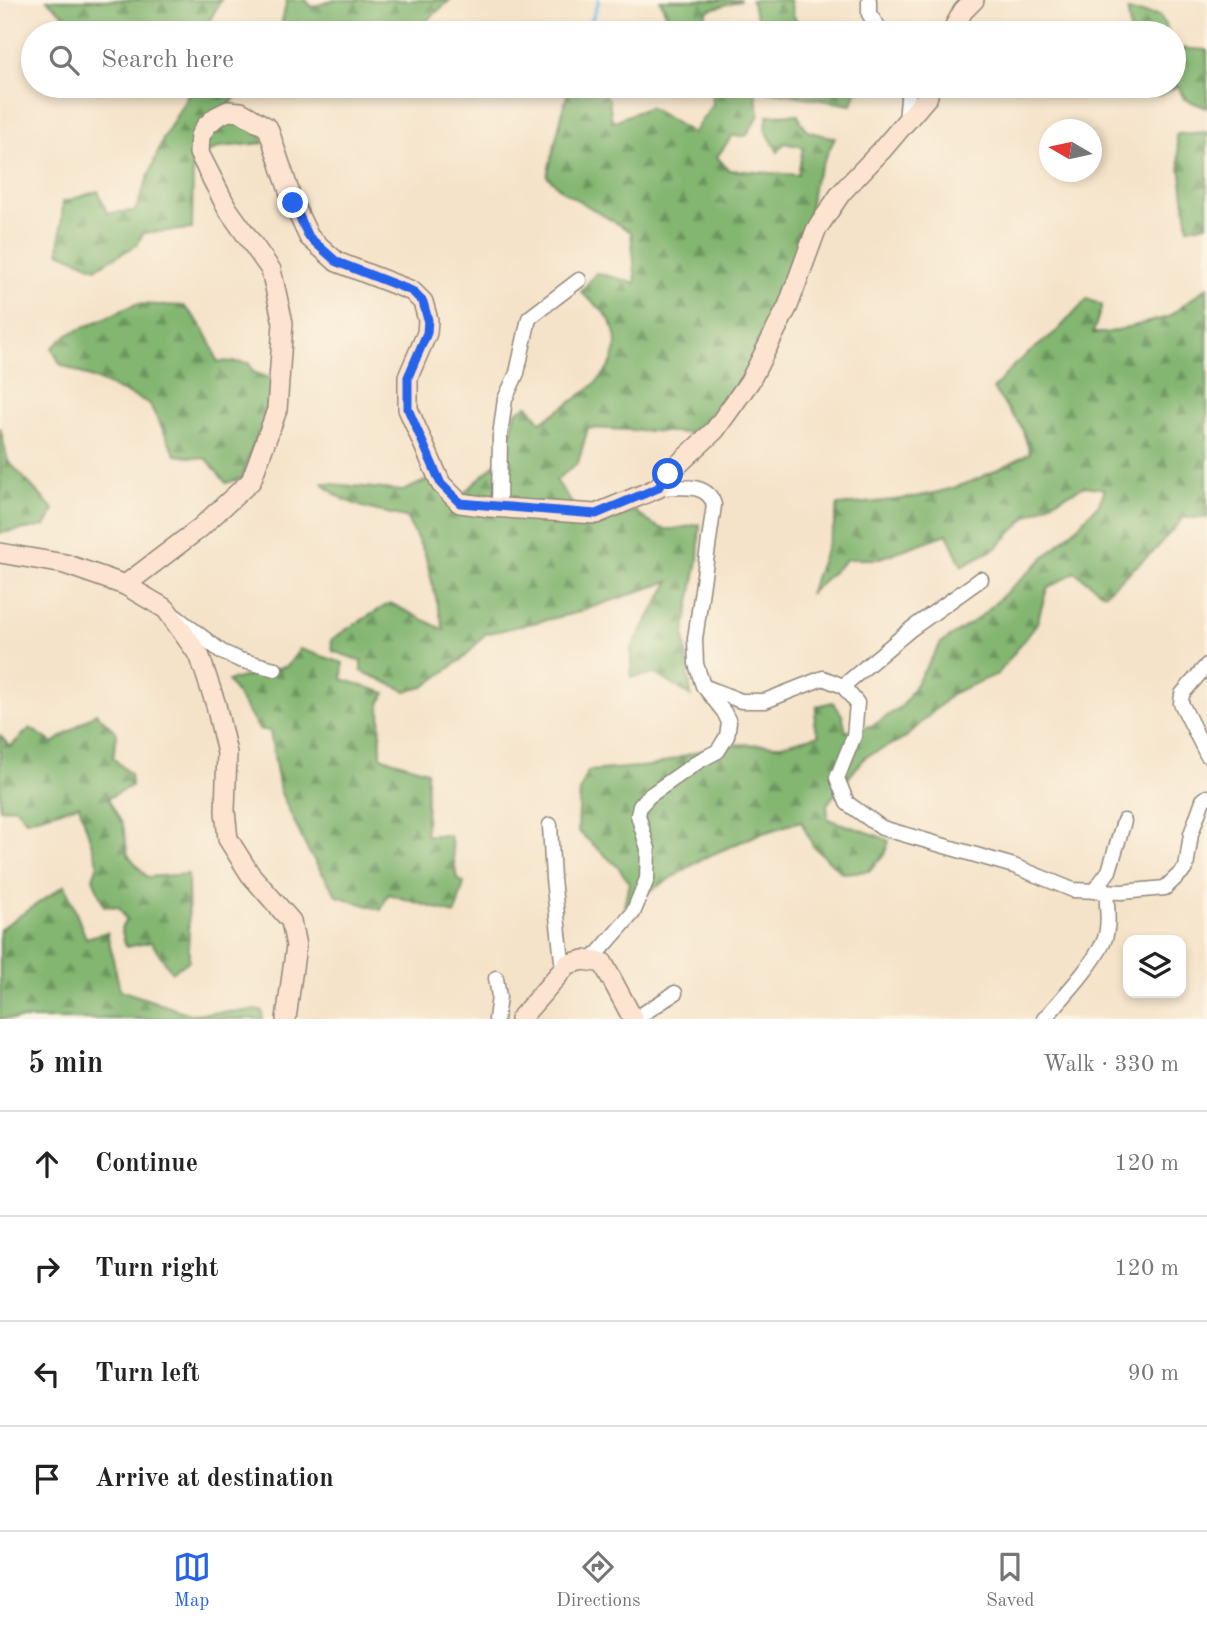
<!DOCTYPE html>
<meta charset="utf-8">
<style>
body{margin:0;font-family:"Old Standard TT",serif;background:#f2f2f2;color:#222}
.controls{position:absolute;right:21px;bottom:21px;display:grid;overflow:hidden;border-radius:14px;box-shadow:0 4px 10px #0003}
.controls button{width:63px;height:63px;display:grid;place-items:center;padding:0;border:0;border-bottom:2px solid #e0e0e0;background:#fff;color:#222;font:35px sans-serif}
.compass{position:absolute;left:1039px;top:119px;width:63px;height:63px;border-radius:50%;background:#fff;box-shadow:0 4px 10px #0003;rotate:279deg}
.stop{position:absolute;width:21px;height:21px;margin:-16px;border:5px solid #2563eb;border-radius:50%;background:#fff}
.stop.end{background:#2563eb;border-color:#fff;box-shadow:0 2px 7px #0008}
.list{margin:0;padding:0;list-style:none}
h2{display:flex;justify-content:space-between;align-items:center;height:91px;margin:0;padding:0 28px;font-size:30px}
h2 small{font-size:23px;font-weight:400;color:#767676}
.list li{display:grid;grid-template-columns:46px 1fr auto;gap:21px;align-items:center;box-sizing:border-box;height:105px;padding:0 28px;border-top:2px solid #e0e0e0}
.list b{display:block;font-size:26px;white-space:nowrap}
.list em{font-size:23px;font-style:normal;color:#767676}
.icon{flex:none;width:38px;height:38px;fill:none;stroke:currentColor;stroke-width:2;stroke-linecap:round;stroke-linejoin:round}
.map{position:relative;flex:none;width:1207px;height:1019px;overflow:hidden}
.search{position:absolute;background:#fff;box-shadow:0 4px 10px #0003;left:21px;right:21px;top:21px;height:77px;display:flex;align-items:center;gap:18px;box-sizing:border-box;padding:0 24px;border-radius:38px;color:#767676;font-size:26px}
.sheet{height:511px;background:#fff}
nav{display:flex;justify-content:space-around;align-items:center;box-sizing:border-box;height:98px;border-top:2px solid #e0e0e0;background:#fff;font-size:19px;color:#767676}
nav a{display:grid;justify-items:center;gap:4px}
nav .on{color:#2563eb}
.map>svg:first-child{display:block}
.forest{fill:url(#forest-firs);stroke:#57704e;stroke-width:2}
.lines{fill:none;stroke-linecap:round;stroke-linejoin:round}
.stream{stroke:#6fc3eb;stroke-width:3.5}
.street-casing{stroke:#90877a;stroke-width:17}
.secondary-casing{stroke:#90877a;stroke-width:22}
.street{stroke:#fff;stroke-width:14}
.secondary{stroke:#fde4d1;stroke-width:19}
.route{stroke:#2563eb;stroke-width:9}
</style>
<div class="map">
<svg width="1207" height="1019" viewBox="0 0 1207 1019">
<defs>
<pattern id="forest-firs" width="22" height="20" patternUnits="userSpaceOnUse" patternTransform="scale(1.75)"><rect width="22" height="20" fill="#83b671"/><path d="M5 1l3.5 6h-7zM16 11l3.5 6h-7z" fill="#6b945d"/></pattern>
</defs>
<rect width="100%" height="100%" fill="#fcf5e5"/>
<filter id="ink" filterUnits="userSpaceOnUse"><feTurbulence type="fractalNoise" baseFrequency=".0143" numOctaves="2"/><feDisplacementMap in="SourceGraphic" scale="14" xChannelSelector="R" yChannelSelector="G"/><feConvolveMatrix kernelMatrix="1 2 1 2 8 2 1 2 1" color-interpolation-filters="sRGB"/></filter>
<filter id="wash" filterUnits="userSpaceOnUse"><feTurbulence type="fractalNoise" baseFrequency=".00686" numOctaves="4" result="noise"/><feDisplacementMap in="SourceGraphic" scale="28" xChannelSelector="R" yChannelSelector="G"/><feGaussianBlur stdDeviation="1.57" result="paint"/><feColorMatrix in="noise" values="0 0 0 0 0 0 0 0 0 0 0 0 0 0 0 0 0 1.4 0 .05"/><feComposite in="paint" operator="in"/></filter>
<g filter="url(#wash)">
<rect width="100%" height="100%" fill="#f5e3c9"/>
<g class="forest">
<path d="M47,0h174l-11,20 -2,13h-108l-32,-14z"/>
<path d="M287,0h19l6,7 22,-7h116l-37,33h-128l-3,-12z"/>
<path d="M660,0h81l-33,10 -10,23h-9l-19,-9z"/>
<path d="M751,0h39l3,14 9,19h-40z"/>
<path d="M1128,11l32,4 9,18h-39z"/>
<path d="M1174,44l2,4 31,2v58l-23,-9 -6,-13 -18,10 -23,-10h37z"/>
<path d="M180,86h65l-15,18 29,25 5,14 -44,4 -27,13 -1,69 -48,4 -7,12 -41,23 -37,-16 4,-50 35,-11 9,22 28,-2 28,-72 25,-44z"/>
<path d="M569,86h26l14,13 3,23 37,-15 44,26 20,-29 -1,-18h146l-6,19 -97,-16 4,26 -13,21h-14l-15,21 12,13 69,5 5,-28 -19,-4 -6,9 -13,-23 3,-14 29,-1 10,17 28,7 -21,43 -8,58 -23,65 -42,76 -20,25 -30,28 -103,-5 -10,35 -22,17 17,25 31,15 31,-9c27,23 30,20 65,13l-2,36 -14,74 7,62 -35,-22 -25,3v-28l39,-68 -98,33 -87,20 -19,22 -42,31 -18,4 -45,-20v-10l-28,-10 -2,-11 16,-11 43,-26 54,27 -19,-76 -19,-37c-28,-6 -64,-11 -83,-34l80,8 29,-13 21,26 52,-50 11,-42 12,-7 13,17c34,-24 96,-53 68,-103 -6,-10 -20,-19 -28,-27l15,-19 40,10 -5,-51 -67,-40 -17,-16z"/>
<path d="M1207,132v92l-19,4 -12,-94z"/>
<path d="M1207,287v231h-24l-27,31 -52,45 -29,-22 -28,17 -10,34 -39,51 -45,19 -49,46 -38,17 -39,48 1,15c20,8 42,12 61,22l-4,12 -16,18 -27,2 -29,-27 -12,-25 -44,14 -53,23 -80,49 5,-25 -11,-15 -40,-36 2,-40 8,-20 64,-5 70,-22 59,1 38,-10 -5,-12 3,-17 16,-4 9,13 4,17 28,-7 29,-20 38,-62 39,-26 96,-89 23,-24 6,-15 -20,-3 -27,13 -31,18 -31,31 -34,18 -15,-32 -70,25h-30l-38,35 24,-64 5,-25c39,-3 81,-6 118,-18 26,-8 50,-22 74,-34l-8,-25 -29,-39 23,-26 41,-32 30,-32 15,6 -9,28h13l62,-16z"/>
<path d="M136,304l48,2c17,17 27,32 33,55l32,2 4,9 20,7 -9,41 -17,42 -4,16 -17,5 -19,-24 -31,-4 -27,-52 -89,-39 -8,-16 15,-13z"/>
<path d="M0,427l8,34 46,49 -9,16 -45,7z"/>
<path d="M300,649l43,14 -1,16 44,14 -6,9 1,55 46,14 -1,64h24l7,44 7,4 -9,31 -67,-20 -7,16 -44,-14 -30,-47 -27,-58 -10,-60 -11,-2 -31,-48 59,-15z"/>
<path d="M96,713l21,20 -4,25 17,16 1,12 -23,12 15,27 5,30 19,22 41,-3 1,87 -17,11 -21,-30 -25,5 -5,-19 5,-8 -7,-13 -15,-1 -11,-28 5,-14 -19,-59 -53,15 -11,-13 -15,2v-74l10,12 20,-19 23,15z"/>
<path d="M65,885l21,53 21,-6 13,58 70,24 72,-4 1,9h-263v-90z"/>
</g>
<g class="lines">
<path class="stream" d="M587,33l12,-33"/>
</g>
</g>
<g filter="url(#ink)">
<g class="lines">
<g class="street-casing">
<g id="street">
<path d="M869,0v14l14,19"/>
<path d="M906,122l3,-36"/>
<path d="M658,488c19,0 50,-7 56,17l-19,134 1,25 7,22 38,15h24l58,-23 20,8 14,17 -3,33 -17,42 10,25 35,25 132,38 59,24 49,2 43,-4 21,-20 5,-34 12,-34 4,-3"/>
<path d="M499,507l1,-71 5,-37 12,-26 12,-55 50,-38"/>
<path d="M175,616l47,36 18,8 35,9"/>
<path d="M1207,665l-25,29 -1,9 26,52"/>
<path d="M843,686l68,-57 70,-50"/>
<path d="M550,825l3,54 10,91"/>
<path d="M1094,891l15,-20 15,-50"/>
<path d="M591,961l42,-48 14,-34 1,-30 -10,-34 2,-9 9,-10 50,-35 19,-10 9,-15 2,-14 -5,-10 -19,-24"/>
<path d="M496,978l3,19 -3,22"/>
<path d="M635,1019l40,-26"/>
<path d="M1044,1019c19,-22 48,-52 60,-78 6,-14 3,-35 2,-50"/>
</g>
</g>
<g class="secondary-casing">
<g id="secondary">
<path d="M951,33l12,-22 11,-11"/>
<path d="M0,553l65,11 60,21 41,24 34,48 16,48 11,48 -2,58 3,28 22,35 41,47 5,25 -10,73"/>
<path d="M125,585l75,-57 51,-47 26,-71 6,-87 -12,-53 -44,-62 -28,-55 1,-17 6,-10 10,-9 12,-6 13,1 27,16 25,75 16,34 28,25 75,29 11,11 5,18 -1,13 -19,44v32l33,75 19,19 30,4 106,7 62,-26 10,-14 47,-44 35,-49 38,-75 28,-76 25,-37 40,-42 47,-55 1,-10"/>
<path d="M520,1019l48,-55 16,-4 19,3 30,56"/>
</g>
</g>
<use href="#street" class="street"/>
<use href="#secondary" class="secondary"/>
</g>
</g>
<g class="lines" filter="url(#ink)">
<path class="route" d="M293,203l16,34 28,25 75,29 11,11 5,18 -1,13 -19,44v32l33,75 19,19 136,11 62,-26 10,-14"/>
</g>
</svg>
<div class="controls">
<button><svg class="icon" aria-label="layers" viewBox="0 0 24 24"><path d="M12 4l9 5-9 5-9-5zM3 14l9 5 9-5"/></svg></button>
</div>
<svg class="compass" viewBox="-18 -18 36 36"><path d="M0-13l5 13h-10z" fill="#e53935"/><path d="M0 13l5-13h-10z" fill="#767676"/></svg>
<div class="stop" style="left:668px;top:474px"></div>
<div class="stop end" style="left:293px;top:203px"></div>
<div class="search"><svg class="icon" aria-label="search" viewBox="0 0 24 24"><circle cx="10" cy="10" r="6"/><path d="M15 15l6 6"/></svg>Search here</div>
</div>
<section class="sheet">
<h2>5 min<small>Walk · 330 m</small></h2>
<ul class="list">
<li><svg class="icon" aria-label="ahead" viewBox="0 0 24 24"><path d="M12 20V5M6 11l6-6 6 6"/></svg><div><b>Continue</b></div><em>120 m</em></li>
<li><svg class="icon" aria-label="right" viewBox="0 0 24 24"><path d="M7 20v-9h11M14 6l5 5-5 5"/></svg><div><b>Turn right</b></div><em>120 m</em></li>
<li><svg class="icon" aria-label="left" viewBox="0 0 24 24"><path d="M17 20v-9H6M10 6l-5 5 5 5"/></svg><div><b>Turn left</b></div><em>90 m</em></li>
<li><svg class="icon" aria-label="arrive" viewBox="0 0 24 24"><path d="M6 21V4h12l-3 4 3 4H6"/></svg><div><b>Arrive at destination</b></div></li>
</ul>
</section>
<nav>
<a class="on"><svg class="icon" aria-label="map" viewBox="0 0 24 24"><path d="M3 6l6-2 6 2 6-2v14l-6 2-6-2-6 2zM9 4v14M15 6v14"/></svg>Map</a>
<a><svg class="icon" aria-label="directions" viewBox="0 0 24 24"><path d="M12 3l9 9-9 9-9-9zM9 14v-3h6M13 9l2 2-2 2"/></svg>Directions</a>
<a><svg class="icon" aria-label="saved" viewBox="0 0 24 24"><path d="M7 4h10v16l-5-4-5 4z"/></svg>Saved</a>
</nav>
